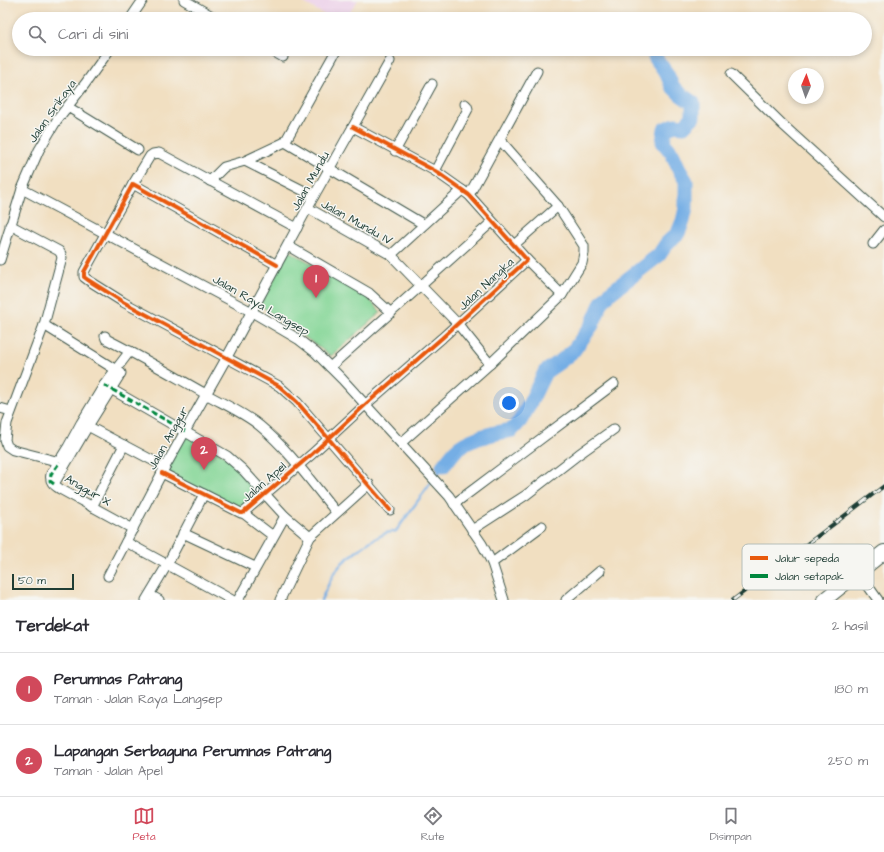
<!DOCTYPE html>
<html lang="id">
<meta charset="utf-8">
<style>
body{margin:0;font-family:"Architects Daughter",sans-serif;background:#f7f7f7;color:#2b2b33}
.compass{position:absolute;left:788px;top:68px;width:36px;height:36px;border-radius:50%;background:#fff;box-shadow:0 2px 6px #0003;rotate:2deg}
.scale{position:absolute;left:12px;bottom:10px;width:62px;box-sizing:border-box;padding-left:4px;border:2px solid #1f3d34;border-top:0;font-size:11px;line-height:14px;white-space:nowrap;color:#1f3d34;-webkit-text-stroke:3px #f6f6f2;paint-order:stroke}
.you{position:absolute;left:509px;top:403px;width:14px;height:14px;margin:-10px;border:3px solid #fff;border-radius:50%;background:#1a73e8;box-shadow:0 0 0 6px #1a73e833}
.badge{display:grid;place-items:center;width:26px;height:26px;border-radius:50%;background:#d1495b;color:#fff;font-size:13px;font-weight:700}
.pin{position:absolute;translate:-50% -33px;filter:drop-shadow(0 1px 2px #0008)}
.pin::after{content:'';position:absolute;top:21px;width:14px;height:12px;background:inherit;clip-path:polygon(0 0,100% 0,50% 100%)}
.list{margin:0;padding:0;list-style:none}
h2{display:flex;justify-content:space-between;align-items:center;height:52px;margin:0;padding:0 16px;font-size:17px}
h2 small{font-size:13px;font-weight:400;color:#7c7c81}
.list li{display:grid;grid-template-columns:26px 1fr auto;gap:12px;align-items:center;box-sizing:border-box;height:72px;padding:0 16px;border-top:1px solid #e1e1e2}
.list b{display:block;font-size:15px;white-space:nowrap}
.list p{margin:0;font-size:13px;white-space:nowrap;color:#7c7c81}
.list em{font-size:13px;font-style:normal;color:#7c7c81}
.icon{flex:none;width:22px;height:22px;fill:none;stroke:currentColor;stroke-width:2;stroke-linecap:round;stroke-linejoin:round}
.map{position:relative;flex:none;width:884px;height:600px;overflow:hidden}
.search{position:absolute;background:#fff;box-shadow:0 2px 6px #0003;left:12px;right:12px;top:12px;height:44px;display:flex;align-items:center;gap:10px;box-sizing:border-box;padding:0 14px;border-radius:22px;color:#7c7c81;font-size:15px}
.sheet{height:196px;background:#fff}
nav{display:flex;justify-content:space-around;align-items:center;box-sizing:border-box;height:56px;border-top:1px solid #e1e1e2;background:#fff;font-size:11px;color:#7c7c81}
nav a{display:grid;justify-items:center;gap:2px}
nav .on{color:#d1495b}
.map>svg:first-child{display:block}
.built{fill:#edd1e9}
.green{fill:#84d696;stroke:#528a65}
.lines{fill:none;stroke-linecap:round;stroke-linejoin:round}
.stream{stroke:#75aee5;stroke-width:2.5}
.river{stroke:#75aee5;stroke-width:15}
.minor-casing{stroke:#3e5549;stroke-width:11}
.primary-casing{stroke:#3e5549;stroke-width:16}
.minor{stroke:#fff;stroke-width:9}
.primary{stroke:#fff;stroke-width:14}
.rail-casing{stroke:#1f3d34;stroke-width:4}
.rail{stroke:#f6f6f2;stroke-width:2.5;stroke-dasharray:8;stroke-linecap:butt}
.quiet{stroke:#00873e;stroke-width:3;stroke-dasharray:6 3;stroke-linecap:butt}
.cycleway-casing{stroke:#f6f6f2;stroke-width:6}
.cycleway{stroke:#e8590c;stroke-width:4}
.labels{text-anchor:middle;stroke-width:3;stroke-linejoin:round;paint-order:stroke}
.street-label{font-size:12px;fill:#1f3d34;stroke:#f6f6f2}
.key{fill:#f6f6f2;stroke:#b6beb9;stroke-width:1}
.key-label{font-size:11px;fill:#1f3d34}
</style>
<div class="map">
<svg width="884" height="600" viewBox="0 0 884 600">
<rect width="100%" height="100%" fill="#f6f6f2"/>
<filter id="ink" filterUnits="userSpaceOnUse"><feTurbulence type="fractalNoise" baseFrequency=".025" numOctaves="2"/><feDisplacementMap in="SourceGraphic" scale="8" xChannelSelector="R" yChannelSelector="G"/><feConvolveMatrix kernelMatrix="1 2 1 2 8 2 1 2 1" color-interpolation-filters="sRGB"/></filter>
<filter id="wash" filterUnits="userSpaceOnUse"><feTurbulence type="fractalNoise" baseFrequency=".012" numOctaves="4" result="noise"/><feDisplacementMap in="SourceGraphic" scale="16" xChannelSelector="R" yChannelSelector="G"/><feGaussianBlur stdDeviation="0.9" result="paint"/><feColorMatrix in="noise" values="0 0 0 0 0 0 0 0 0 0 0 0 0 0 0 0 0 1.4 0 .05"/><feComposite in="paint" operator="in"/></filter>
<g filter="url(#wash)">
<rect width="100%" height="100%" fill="#f1dfc1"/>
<path class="built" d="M299,0h59l-13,19h-13z"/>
<g class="green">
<path d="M289,251l72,40 20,21 -50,44 -71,-51z"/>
<path d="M186,431l41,26 38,37 -23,19 -79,-40z"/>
</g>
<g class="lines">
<path class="stream" d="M321,600l13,-27 9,-11 26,-20 17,-9 10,-2 47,-65"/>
<path class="river" d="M443,466c4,-5 8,-10 12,-15 13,-13 39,-18 57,-21l8,-9 8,-14 17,-35 16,-11 12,-10 19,-26 10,-23 8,-9 49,-38 8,-12 11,-10 5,-12 3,-13v-27l-6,-10 -8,-18 -9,-11 2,-13 10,-4 9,1 9,-9v-14l-13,-9 -8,-8 -5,-12 -12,-17"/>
</g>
</g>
<g filter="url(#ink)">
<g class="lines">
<g class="minor-casing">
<g id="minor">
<path d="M184,0l33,19"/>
<path d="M130,19l13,-19"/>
<path d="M269,49l14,8"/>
<path d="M337,49l-52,93 138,82"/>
<path d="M731,74l52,51 101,92"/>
<path d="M68,107l70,43"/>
<path d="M395,151l37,-67"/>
<path d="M245,161l69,35"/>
<path d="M435,171l33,-62 -1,-3 -2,-2"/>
<path d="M210,181l14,-14 21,-6 40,-19"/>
<path d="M133,184l17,-28 3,-2 6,-1 138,75"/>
<path d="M22,189l230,123 46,27 18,14 26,26 107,117 33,48 10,19 12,37"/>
<path d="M469,195l68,-124"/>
<path d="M308,208l83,47 66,68 33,41"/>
<path d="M10,225l49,26 2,3 1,4 -18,67 -37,98 -2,17 2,6 6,4 47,12"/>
<path d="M873,244l11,-14"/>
<path d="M514,245l44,-39"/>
<path d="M288,246l81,47 22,20"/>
<path d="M391,255l71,-65"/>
<path d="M0,260l22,-71 17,-39 18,-30 28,-36 25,-35"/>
<path d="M527,260l35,35"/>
<path d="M277,265l-144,-81 -49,88v5l4,3 35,22 156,84 18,16 93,108"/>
<path d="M44,325l77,48 -33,53 -34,58"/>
<path d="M105,336l1,3c34,17 66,36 98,54 19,11 39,19 56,33 29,24 52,57 76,86"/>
<path d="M130,351l-26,34 -23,38 -13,24 -17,27c-2,8 3,11 9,15l73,40"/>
<path d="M330,367l162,-145"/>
<path d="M104,385l123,71 16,14 42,46 25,21"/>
<path d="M0,408l11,3"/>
<path d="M82,423l83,44"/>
<path d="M401,443l89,-79 72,-69 20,-32 2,-10v-7l-26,-40 -58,-66"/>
<path d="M162,473l79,40h2l69,-59 53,-49 77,-67 85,-78 -58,-65 -34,-24 -82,-44"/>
<path d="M454,504l160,-120"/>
<path d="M92,507l32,-62"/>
<path d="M243,513l30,23"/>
<path d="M472,530l54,-35 53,-41 35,-25"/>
<path d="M183,533l72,34"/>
<path d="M126,542l106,58"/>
<path d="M492,563l50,-37"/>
<path d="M859,573l19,27"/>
<path d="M108,576l57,-109 62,-110 87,-161 76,-135"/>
<path d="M150,595l9,5"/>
<path d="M146,600l21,-35 37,-71"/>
<path d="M238,600l47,-84"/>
<path d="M280,600l30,-63 59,-53"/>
<path d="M566,600l34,-29"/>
</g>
</g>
<g class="primary-casing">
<path id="primary" d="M824,600l60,-48"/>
</g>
<use href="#minor" class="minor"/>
<use href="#primary" class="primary"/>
<g class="rail-casing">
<path id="rail" d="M733,600l151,-114"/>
</g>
<use href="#rail" class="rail"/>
<g class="quiet">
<path d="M104,385l81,46"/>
<path d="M54,484l-4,-3 1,-7 9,-12"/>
</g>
<g class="cycleway-casing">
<g id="cycleway">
<path d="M277,265l-144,-81 -49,88v5l4,3 35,22 156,84 18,16 93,108"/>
<path d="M162,473l79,40h2l69,-59 53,-49 77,-67 85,-78 -58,-65 -34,-24 -82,-44"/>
</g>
</g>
<use href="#cycleway" class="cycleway"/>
</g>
</g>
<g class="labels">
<g class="street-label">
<text transform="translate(52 111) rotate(-55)" y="4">Jalan Srikaya</text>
<text transform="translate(310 181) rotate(-61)" y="4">Jalan Mundu</text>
<text transform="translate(357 222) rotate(29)" y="4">Jalan Mundu IV</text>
<text transform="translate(486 284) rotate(-43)" y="4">Jalan Nangka</text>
<text transform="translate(261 305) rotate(30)" y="4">Jalan Raya Langsep</text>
<text transform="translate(168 438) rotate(-61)" y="4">Jalan Anggur</text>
<text transform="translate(264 482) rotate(-41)" y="4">Jalan Apel</text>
<text transform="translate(88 490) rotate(30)" y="4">Anggur X</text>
</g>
</g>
<rect x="742" y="544" width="132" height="46" rx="6" class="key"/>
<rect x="750" y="556" width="18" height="4" fill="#e8590c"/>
<rect x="750" y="574" width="18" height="4" fill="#00873e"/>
<g class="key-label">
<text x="775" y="562">Jalur sepeda</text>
<text x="775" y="580">Jalan setapak</text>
</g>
</svg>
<svg class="compass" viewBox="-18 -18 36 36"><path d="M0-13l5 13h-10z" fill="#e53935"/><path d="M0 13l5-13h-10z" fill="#7c7c81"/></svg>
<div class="scale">50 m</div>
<div class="you"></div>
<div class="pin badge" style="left:316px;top:298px">1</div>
<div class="pin badge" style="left:204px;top:470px">2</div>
<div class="search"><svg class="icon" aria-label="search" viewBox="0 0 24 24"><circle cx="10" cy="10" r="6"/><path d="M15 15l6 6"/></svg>Cari di sini</div>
</div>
<section class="sheet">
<h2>Terdekat<small>2 hasil</small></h2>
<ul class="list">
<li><span class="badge">1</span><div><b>Perumnas Patrang</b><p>Taman · Jalan Raya Langsep</p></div><em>180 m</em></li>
<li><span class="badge">2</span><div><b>Lapangan Serbaguna Perumnas Patrang</b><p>Taman · Jalan Apel</p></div><em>250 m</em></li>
</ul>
</section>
<nav>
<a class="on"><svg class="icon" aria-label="map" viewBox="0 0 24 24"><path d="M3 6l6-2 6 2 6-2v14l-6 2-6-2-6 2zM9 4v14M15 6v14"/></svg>Peta</a>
<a><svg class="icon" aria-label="directions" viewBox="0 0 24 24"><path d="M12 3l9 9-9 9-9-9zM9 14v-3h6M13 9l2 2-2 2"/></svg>Rute</a>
<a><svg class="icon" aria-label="saved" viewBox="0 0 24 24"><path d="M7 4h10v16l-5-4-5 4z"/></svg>Disimpan</a>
</nav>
